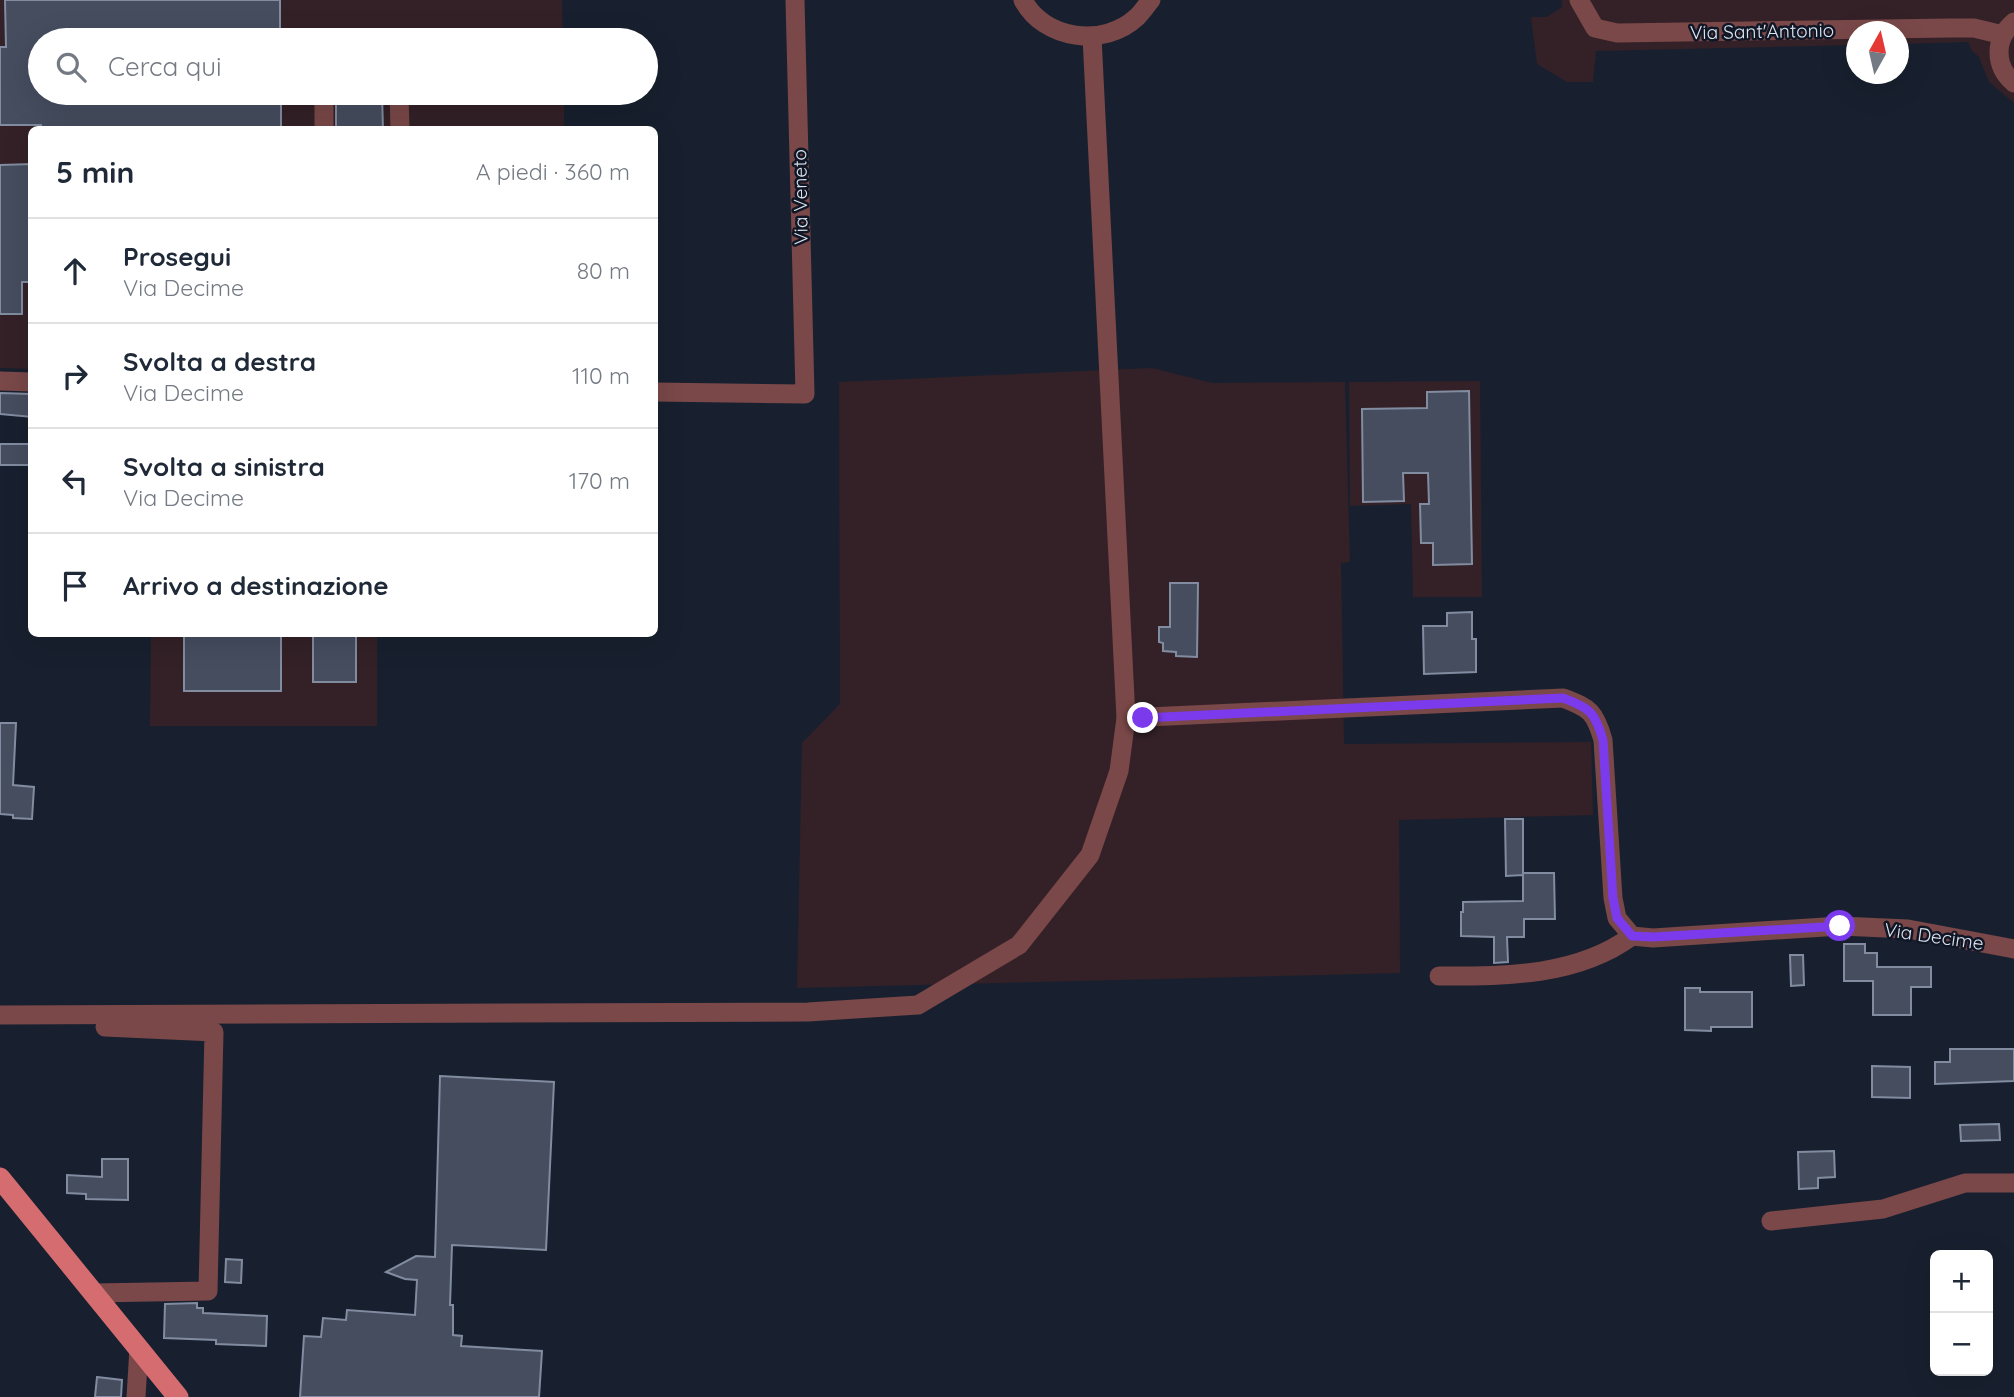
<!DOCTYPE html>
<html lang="it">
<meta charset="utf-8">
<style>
body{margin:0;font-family:Quicksand,sans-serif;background:#f2f2f3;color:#1f2937}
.controls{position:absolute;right:21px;bottom:21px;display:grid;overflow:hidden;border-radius:10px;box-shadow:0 7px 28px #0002}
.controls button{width:63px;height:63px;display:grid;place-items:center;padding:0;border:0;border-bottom:2px solid #e0e1e3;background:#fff;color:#1f2937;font:35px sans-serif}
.compass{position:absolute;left:1846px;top:21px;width:63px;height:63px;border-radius:50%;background:#fff;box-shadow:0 7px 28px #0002;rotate:8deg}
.stop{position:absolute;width:21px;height:21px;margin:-16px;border:5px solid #7c3aed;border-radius:50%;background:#fff}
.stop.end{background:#7c3aed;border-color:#fff;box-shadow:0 2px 7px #0008}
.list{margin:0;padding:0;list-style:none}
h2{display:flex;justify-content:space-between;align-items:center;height:91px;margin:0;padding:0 28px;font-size:30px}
h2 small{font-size:23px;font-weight:400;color:#747a83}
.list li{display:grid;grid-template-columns:46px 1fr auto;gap:21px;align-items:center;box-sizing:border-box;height:105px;padding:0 28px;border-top:2px solid #e0e1e3}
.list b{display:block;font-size:26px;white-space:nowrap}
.list p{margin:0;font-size:23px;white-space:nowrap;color:#747a83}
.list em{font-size:23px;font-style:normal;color:#747a83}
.icon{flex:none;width:38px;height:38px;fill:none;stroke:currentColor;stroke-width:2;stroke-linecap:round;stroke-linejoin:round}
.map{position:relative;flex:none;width:2014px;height:1397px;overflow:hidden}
.search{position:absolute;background:#fff;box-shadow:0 7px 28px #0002;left:28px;top:28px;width:630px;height:77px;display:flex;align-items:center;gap:18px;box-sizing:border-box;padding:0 24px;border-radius:38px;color:#747a83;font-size:26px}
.panel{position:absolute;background:#fff;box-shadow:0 7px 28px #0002;left:28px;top:126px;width:630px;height:511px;border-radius:10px}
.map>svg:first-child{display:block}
.industrial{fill:#332127}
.building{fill:#454d5f;stroke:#828ca0;stroke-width:2}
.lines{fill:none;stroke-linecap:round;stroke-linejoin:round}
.minor{stroke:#7a4848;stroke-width:19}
.major{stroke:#d56d70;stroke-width:21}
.route{stroke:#7c3aed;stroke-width:9}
.labels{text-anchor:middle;stroke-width:5;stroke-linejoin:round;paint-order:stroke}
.street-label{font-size:19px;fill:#dee4ee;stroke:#0f1625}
</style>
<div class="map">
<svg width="2014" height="1397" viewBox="0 0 2014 1397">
<rect width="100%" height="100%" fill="#18202f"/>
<g class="industrial">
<path d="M0,0h562l1,40h-523v53h524v36l-532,1 -1,239 -31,-1z"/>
<path d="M1562,0h452v103l-25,-21 -10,-25 -7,-6 -4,-9 -69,2 -1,-12h-42v13l-260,6 -3,31h-26l-30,-18 -6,-47h16l15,-10z"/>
<path d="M1152,368l60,15 133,-1 5,180 -9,1 3,181 247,-2 2,73 -194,5 1,153 -603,15 5,-245 38,-39 -1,-322z"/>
<path d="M1480,381l2,216h-69l-2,-93 -61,2 -1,-124z"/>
<path d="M151,634h226v92h-227z"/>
</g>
<g class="building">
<path d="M5,0h275v40h-240v53h241v37h-240v-5h-41v-78h6z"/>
<path d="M336,93h46l1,37h-47z"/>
<path d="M32,164v118h-10v32h-22v-149z"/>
<path d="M1469,391l3,173 -39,1v-22h-12l-1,-39h9l-1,-31h-25l1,28 -41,1 -1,-93 65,-1v-16z"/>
<path d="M0,393l32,1v23l-32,-3z"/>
<rect x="0" y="444" width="32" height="21"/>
<path d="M1170,583h28l-1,74 -21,-1v-4l-13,-1v-8l-4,-1v-15h11z"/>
<path d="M1472,612v27h4v33l-52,2 -1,-48h24v-13z"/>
<rect x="184" y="634" width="97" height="57"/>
<rect x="313" y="634" width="43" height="48"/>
<path d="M0,723h16l-3,62 21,2 -2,32 -19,-1v-3l-13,-1z"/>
<path d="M1505,819h18v54h31l1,46h-31v18h-17l1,25 -14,1v-26l-33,-1v-24h2v-10l60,-1v-26l-17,1z"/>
<path d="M1844,944h21v9h12v14h54v20h-20v28h-38v-34h-29z"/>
<path d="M1790,955h13l1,30 -13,1z"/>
<path d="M1685,988h15v4h52v35h-41v4l-26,-1z"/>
<path d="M1950,1049h64v32l-79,3v-22h15z"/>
<path d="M1872,1066l38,1v31l-38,-1z"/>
<path d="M440,1076l114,6 -8,168 -94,-5 -2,60h3v30l9,1 -1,10 81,5 -3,46h-239l4,-61 17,1 2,-19 23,2 1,-10 68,5 2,-35 -12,-1 -19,-7 30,-16 19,1z"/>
<path d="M1999,1124l1,16 -39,1 -1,-16z"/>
<path d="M1834,1151l1,26 -17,1v10l-19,1 -1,-37z"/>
<path d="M102,1159h26v41l-42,-1v-5l-19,-1v-18l35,2z"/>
<path d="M226,1259l16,1 -1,23 -16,-1z"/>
<path d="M197,1303v5h6v5l64,3 -1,30 -50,-2v-4l-52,-2 1,-34z"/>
<path d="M97,1377l25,3 -1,17h-26z"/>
</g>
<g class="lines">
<g class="minor">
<path d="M1023,0c21,40 81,48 114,17 5,-5 9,-11 14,-17"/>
<path d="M1579,0l16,28 22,5 334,-5h23l29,7"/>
<path d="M2014,22c-20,17 -20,44 0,61"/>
<path d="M355,40l10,-2 9,2"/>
<path d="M399,93l1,37"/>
<path d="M324,130v-37"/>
<path d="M0,381l32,1"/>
<path d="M654,392l151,2 -10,-394"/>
<path d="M1126,718l437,-20c27,10 32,14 40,42l10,158 4,20 15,18 21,2 187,-12 68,3 106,20"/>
<path d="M1439,976c65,0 137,1 193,-40"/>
<path d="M0,1015l808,-3 110,-7 101,-60 71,-90 29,-84 7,-53 -34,-681"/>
<path d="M1771,1221l112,-12 82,-26h49"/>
<path d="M94,1293l114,-2 6,-259 -109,-5"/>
<path d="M136,1397l3,-49"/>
</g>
<path class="major" d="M0,1178l178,219"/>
</g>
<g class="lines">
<path class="route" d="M1143,718l420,-20c27,10 32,14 40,42l10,158 4,20 15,18 21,1 187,-11"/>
</g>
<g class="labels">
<g class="street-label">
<text transform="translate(1762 31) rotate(-1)" y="7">Via Sant'Antonio</text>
<text transform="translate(800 197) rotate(-91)" y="7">Via Veneto</text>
<text transform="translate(1934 936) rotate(8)" y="7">Via Decime</text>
</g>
</g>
</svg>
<div class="controls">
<button>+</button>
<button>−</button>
</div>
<svg class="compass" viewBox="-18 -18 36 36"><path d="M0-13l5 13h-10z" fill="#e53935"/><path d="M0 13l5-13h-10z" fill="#747a83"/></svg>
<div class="stop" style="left:1840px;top:926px"></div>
<div class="stop end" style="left:1143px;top:718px"></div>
<div class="search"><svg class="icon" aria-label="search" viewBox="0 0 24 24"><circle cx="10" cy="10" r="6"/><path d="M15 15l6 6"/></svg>Cerca qui</div>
<section class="panel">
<h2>5 min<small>A piedi · 360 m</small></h2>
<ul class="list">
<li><svg class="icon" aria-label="ahead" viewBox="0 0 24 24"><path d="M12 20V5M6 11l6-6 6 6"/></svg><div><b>Prosegui</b><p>Via Decime</p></div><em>80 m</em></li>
<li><svg class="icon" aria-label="right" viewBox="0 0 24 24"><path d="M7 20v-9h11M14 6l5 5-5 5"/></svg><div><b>Svolta a destra</b><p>Via Decime</p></div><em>110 m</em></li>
<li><svg class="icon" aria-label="left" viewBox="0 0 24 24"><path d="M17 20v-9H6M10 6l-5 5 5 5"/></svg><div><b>Svolta a sinistra</b><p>Via Decime</p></div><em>170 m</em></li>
<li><svg class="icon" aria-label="arrive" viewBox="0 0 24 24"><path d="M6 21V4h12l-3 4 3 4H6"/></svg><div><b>Arrivo a destinazione</b></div></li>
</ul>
</section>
</div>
